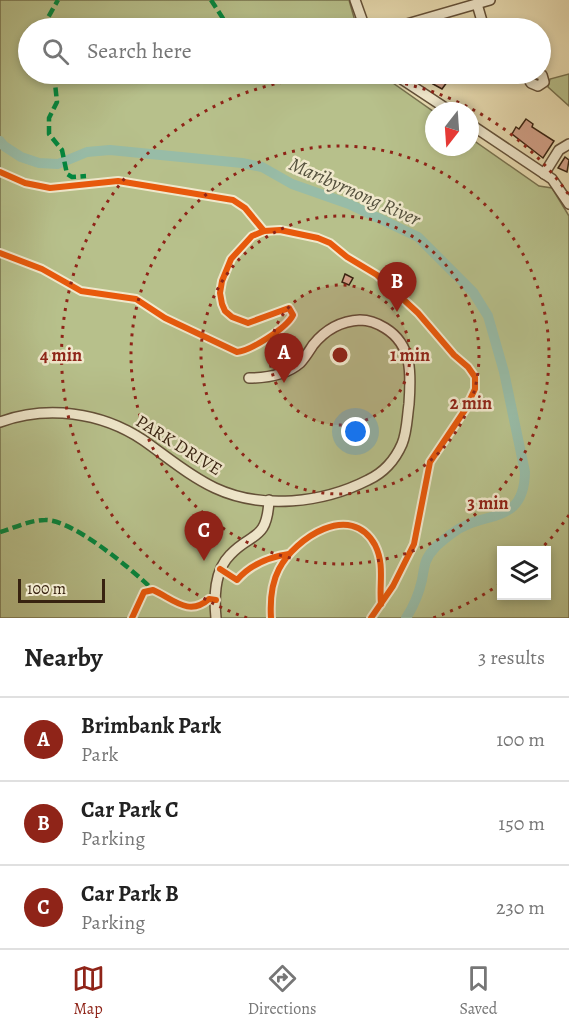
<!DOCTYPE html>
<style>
body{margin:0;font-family:Alegreya,serif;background:#f6f6f6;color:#222}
.controls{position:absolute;right:18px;bottom:18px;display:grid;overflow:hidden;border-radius:0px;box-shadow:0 3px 9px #0003}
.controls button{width:54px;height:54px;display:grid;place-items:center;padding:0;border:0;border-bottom:2px solid #e0e0e0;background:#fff;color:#222;font:30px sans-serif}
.compass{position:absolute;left:425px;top:102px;width:54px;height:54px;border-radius:50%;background:#fff;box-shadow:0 3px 9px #0003;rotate:197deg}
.scale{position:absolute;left:18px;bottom:15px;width:87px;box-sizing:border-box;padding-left:6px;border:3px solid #372210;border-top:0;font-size:16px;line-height:21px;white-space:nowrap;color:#372210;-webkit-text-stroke:4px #f0e8cc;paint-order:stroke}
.you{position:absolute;left:356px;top:432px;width:21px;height:21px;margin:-15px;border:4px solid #fff;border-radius:50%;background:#1a73e8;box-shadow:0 0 0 9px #1a73e833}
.badge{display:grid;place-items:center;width:39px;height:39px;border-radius:50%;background:#8f2418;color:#fff;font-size:20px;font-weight:700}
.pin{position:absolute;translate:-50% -50px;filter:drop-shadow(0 2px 3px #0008)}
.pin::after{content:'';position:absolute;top:32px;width:21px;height:18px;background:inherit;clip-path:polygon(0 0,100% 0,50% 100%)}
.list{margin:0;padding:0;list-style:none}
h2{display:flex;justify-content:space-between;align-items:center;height:78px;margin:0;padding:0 24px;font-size:26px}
h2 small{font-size:20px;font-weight:400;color:#767676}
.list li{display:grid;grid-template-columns:39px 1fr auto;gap:18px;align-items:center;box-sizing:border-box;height:84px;padding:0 24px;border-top:2px solid #e0e0e0}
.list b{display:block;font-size:22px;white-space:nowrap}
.list p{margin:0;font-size:20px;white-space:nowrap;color:#767676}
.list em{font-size:20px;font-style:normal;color:#767676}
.icon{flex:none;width:33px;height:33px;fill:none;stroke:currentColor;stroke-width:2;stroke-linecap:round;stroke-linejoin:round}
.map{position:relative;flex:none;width:569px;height:618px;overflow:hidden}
.search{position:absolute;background:#fff;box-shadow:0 3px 9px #0003;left:18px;right:18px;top:18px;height:66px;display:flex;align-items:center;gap:15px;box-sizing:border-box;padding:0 21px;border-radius:33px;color:#767676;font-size:22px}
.sheet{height:330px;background:#fff}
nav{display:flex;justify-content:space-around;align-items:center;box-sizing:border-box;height:84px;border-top:2px solid #e0e0e0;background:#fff;font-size:16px;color:#767676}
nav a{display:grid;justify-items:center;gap:3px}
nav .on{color:#8f2418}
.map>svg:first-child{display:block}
.green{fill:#b7c08b;stroke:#77714e;stroke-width:1.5;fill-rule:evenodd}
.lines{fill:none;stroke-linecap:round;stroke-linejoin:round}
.river{stroke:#98bca7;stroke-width:10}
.building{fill:#d3a189;stroke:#372210;stroke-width:1.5}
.minor-casing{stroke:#635038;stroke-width:12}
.minor{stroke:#f0e8cc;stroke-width:9}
.quiet{stroke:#00873e;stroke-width:4.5;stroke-dasharray:9 4.5;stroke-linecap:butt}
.cycleway-casing{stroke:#f0e8cc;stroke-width:10}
.cycleway{stroke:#e8590c;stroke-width:6}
.ring{fill:none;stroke:#8f2418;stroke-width:3;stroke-dasharray:3 6}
.labels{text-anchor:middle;stroke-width:5;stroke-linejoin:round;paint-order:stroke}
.street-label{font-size:18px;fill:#372210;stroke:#f0e8cc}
.water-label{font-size:20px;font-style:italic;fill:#54503d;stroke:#f0e8cc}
.centre{fill:#8f2418;stroke:#f0e8cc;stroke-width:3}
.ring-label{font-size:18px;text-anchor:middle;font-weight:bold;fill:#8f2418;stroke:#f0e8cc;stroke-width:5;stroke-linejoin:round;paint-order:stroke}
</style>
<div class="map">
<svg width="569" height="618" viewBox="0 0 569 618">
<rect width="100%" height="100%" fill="#e8dcb1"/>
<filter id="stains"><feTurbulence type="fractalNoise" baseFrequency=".00333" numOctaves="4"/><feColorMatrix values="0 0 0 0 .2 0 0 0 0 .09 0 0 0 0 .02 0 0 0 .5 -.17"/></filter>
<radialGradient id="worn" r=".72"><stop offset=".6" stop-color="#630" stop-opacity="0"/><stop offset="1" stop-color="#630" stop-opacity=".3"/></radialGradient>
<g class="green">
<path d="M0,0h349l8,28h-329v46h352l54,38v35h36v-9l69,48 13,2 17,28v402h-569zM502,550h44v46h-44z"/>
<path d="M569,74v32l-21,-19 2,-8z"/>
</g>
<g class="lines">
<path class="river" d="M0,141l4,5 17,11 18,6 19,1 29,-12 23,-2 132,13 20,4 30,17 57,20 69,33 55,55 15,24 16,56 21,100c-1,55 -42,37 -74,62 -10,8 -20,15 -25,27 -2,6 -3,13 -4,19 -3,13 -8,26 -16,38"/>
</g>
<g class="building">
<path d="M442,74h11l-11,15 -9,-5z"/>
<path d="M526,119l7,5 -1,3 22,14 -11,17 -31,-24 4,-7 3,2z"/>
<path d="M565,157l4,3 -2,12 -9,-4z"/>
<path d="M345,274l8,4 -4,7 -7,-3z"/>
</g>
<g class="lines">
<g class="minor-casing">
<g id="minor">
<path d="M355,0l10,28"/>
<path d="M477,4l7,24"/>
<path d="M393,28l97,-28"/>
<path d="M394,74l56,37"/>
<path d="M525,74l6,9 7,3 6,-4 -2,-7 -4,-1"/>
<path d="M470,124l82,55 17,25"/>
<path d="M544,174l15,-24 10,-6"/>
<path d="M0,422c47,-17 101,-10 143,18 23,16 46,36 72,48 47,22 108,15 153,-8 15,-7 27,-20 34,-36 5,-12 5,-26 7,-40 2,-29 4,-59 -24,-76 -8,-5 -16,-8 -25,-8 -19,1 -35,10 -47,25 -4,6 -8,13 -13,18 -14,12 -33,15 -51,15"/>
<path d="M216,618c-2,-21 -2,-47 14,-63 21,-23 37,-13 39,-55"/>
</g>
</g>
<use href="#minor" class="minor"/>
<g class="quiet">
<path d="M211,0l13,20 18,8"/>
<path d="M42,28l16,-28"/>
<path d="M199,28l25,-8"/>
<path d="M268,28l13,-7 33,7"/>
<path d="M54,74l3,28 -8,16v16l13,16 5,24 5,3 14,-1"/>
<path d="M0,532c14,-4 30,-12 45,-12 27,-1 88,50 108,70"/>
</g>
<g class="cycleway-casing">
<g id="cycleway">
<path d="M0,172l25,11 25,5 68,-7 115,19 12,8 19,23"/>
<path d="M0,253l42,16 39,22 55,8 29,19 72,34c13,-1 50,-24 56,-37l-4,-7 -41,15 -16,-6 -7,-6 -3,-7 -2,-11 2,-12 9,-22 21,-23 12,-5 16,-1 38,8 12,5 17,14 30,18 41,38 36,42 14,12 7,10v12l-10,21 -35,52 -16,82 -21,42 -22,32"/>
<path d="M220,569l17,11c13,-15 32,-23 52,-26"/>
<path d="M132,618l12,-26 9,-2c20,9 36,27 56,9l7,1"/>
<path d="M271,618c-1,-17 0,-34 8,-49 16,-31 72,-68 96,-24 10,20 4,38 6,59"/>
</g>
</g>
<use href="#cycleway" class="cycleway"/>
</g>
<circle cx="340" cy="355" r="70" fill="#8f2418" fill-opacity=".12"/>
<g class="ring">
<circle cx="340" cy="355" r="70"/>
<circle cx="340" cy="355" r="139"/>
<circle cx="340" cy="355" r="209"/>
<path d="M569 515A279 279 0 0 1 541 549M500 584A279 279 0 0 1 433 618M247 618A279 279 0 1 1 569 195"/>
</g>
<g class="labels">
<g class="street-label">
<text transform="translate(179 445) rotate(32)" y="6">PARK DRIVE</text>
</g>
<g class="water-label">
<text transform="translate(355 191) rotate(24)" y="7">Maribyrnong River</text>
</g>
</g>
<circle cx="340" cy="355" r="9" class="centre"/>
<g class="ring-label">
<text x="410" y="361">1 min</text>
<text x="61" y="361">4 min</text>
<text x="471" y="409">2 min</text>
<text x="488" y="509">3 min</text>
</g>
<rect width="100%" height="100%" filter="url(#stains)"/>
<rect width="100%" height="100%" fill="url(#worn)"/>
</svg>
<div class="controls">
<button><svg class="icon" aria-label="layers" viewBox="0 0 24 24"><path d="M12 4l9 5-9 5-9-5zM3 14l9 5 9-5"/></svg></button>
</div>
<svg class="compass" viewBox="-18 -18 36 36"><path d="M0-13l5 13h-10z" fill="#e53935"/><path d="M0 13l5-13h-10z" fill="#767676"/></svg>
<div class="scale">100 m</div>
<div class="you"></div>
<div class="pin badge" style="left:284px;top:383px">A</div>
<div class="pin badge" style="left:397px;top:312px">B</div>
<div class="pin badge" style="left:204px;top:561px">C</div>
<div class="search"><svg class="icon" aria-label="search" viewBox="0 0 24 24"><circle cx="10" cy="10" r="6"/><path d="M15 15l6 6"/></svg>Search here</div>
</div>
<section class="sheet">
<h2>Nearby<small>3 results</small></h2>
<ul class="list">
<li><span class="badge">A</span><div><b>Brimbank Park</b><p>Park</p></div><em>100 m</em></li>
<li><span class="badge">B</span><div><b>Car Park C</b><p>Parking</p></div><em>150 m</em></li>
<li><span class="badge">C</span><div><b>Car Park B</b><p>Parking</p></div><em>230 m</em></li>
</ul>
</section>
<nav>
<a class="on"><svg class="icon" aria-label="map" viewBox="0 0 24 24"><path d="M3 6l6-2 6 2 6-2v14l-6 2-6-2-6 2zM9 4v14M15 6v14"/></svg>Map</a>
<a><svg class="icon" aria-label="directions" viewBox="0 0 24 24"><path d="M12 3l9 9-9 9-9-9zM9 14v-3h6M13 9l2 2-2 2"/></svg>Directions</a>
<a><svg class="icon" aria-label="saved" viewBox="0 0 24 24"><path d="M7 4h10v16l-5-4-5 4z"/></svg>Saved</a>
</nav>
